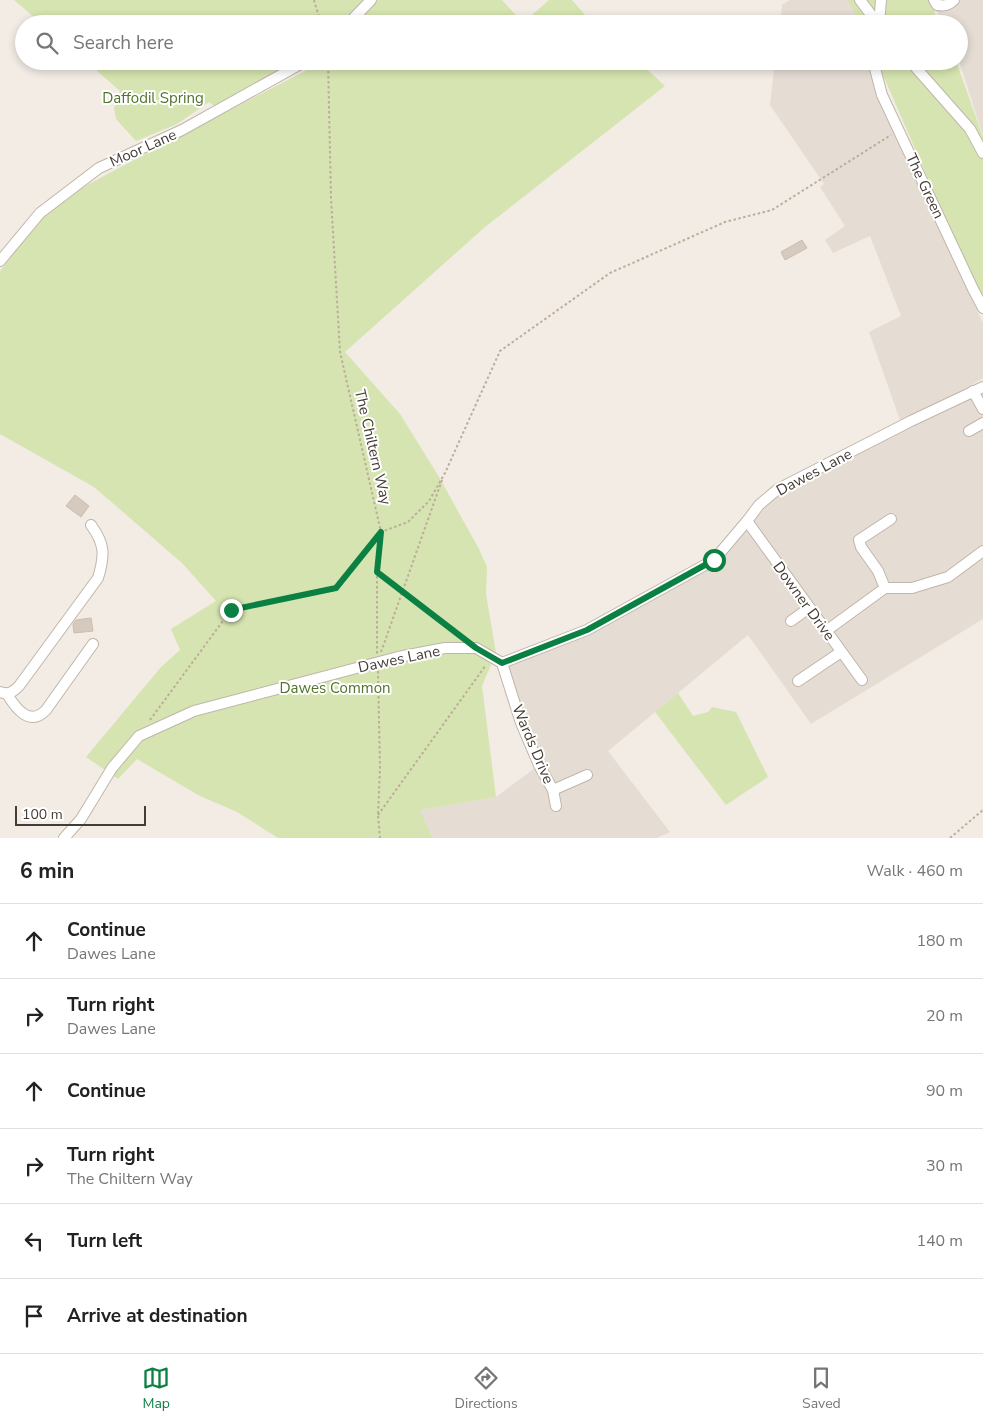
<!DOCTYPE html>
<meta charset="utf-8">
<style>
body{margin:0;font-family:"Nunito Sans",sans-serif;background:#f2f2f2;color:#222}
.scale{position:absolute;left:15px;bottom:12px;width:131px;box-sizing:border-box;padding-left:5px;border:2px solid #443c35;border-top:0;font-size:14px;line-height:18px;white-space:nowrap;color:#443c35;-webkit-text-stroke:4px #fff;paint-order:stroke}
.stop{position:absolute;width:15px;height:15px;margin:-11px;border:4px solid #0b8043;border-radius:50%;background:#fff}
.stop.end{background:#0b8043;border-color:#fff;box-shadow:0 1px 5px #0008}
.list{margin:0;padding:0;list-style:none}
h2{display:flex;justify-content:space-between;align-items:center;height:65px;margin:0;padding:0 20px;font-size:21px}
h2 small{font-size:16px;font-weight:400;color:#767676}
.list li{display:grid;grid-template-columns:32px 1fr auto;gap:15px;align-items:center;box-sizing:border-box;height:75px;padding:0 20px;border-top:1px solid #e0e0e0}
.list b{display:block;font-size:19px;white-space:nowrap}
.list p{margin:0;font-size:16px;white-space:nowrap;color:#767676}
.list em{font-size:16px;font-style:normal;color:#767676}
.icon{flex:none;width:28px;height:28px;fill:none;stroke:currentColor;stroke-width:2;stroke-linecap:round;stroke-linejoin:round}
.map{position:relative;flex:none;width:983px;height:838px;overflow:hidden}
.search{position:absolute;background:#fff;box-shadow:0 2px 8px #0003;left:15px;right:15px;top:15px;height:55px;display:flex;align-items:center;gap:12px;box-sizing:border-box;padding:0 18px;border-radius:28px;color:#767676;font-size:19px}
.sheet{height:515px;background:#fff}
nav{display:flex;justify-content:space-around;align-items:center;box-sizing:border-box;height:70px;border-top:1px solid #e0e0e0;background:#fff;font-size:14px;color:#767676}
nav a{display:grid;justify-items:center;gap:2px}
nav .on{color:#0b8043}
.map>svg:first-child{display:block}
.residential{fill:#e5ddd4}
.green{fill:#d5e4b0}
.building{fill:#d6c9be;stroke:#cdbdaf}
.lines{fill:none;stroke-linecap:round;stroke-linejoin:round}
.minor-casing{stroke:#c0b5ab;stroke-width:12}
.path{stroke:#beac9a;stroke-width:2;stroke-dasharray:2.5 2.5;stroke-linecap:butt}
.minor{stroke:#fff;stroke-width:10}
.route{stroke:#0b8043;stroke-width:6}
.labels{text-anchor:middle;stroke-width:4;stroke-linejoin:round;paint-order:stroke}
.park-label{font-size:15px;fill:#51732b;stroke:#fff}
.street-label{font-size:15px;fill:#443c35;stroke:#fff}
</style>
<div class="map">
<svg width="983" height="838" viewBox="0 0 983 838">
<rect width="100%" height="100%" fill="#f2ece5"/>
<g class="residential">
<path d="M790,0h61l13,24h-84l2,-19z"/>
<path d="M932,0h51v136l-24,-75v-37h-17z"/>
<path d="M775,61h98l18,60 -1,4 21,35 34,81 38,82v55l-21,13 -39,21 -23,8 -31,-88 32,-16 -31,-80 -37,17 -8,-13 20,-14 -25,-39 4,-3 -54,-79z"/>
<path d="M983,393v226l-172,105 -63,-89 -140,116 62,81 -13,6h-224l-13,-28 76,-13 43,-32 -37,-102 85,-33 127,-70 45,-55 152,-80z"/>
</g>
<g class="green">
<path d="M14,0h352l-23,24h-301z"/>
<path d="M378,0h124l21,23 26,-23h23l21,24h-238z"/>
<path d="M848,0h81l11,24h-80z"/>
<path d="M86,61h212l-82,46 -7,-5 -32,22 -41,17 -20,-22 -2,-11 6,-17z"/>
<path d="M315,61h323l27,25 -180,141 -140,125 55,62 39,63 40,72 8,18 -1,27 10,59 -14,33 14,111 -76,13 13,28h-155l-41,-26 -39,-17 -61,-36 -19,20 -32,-22 75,-90 19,-17 -9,-21 45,-28 -34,-38 -88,-76 -94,-53v-163l38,-49 37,-30 38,-21 192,-100z"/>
<path d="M877,61h79l27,76v163l-12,-22z"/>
<path d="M678,693l15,23 15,-4 4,-5 24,5 32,65 -42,28 -71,-93z"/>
</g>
<g class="building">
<path d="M802,240l5,8 -22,12 -4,-8z"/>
<path d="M75,495l14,11 -8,11 -15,-11z"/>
<path d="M91,618l2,13 -19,2 -1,-9 3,-4z"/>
</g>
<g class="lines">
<g class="minor-casing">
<g id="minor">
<path d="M860,0l18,24"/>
<path d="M934,0l3,5c7,1 11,1 17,-5"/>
<path d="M348,24l23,-24"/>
<path d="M879,24l2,-24"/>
<path d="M873,61l9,34 91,194 10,19"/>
<path d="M910,61l60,68 13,24"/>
<path d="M0,261l40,-48 59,-45 83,-38 124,-69"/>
<path d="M973,391l10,18"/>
<path d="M969,431l14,-8"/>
<path d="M747,521l115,159"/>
<path d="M885,588l-7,-17 -17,-24 -2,-7 32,-21"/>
<path d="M791,621l18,-13"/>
<path d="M826,631l59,-43h27l36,-11 35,-26"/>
<path d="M502,663l19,60 18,42 14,25 34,-15"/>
<path d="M798,681l43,-29"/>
<path d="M0,692c9,3 13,0 19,-6l79,-108c7,-23 7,-34 -7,-53"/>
<path d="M7,694c9,15 23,33 39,16l47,-66"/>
<path d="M553,790l3,16"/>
<path d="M64,838l17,-19 31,-51 27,-32 55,-25 204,-54 47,-9h31l26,15 85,-33 127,-70 33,-39 12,-16 19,-16 133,-68 72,-34"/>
</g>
</g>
<g class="path">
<path d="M314,0l7,24"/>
<path d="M328,61l3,137 9,154 41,180 -4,40v82"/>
<path d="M377,572l87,67"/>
<path d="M381,652l61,-172"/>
<path d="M378,671l2,97 -2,47 2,23"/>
<path d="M150,720l81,-110 106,-22 44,-56 27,-10 21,-21 16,-28 55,-122 110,-78 115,-51 47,-12 119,-75"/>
<path d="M378,815l108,-150"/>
<path d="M950,838l33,-28"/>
</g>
<use href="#minor" class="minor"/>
</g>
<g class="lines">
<path class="route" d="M231,610l105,-22 45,-56 -4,40 99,76 26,15 85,-33 127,-70"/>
</g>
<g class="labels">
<g class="park-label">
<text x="153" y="103">Daffodil Spring</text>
<text x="335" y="693">Dawes Common</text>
</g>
<g class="street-label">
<text transform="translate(143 148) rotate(-24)" y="5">Moor Lane</text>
<text transform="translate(925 186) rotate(65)" y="5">The Green</text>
<text transform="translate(373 447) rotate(77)" y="5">The Chiltern Way</text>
<text transform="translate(814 472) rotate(-28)" y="5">Dawes Lane</text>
<text transform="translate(804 601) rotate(54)" y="5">Downer Drive</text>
<text transform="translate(399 659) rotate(-12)" y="5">Dawes Lane</text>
<text transform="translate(533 744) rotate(67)" y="5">Wards Drive</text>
</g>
</g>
</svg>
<div class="scale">100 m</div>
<div class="stop" style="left:714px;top:560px"></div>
<div class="stop end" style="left:231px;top:610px"></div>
<div class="search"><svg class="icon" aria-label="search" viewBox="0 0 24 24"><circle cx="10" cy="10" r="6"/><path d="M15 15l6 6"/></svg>Search here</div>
</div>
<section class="sheet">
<h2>6 min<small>Walk · 460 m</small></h2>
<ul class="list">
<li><svg class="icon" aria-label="ahead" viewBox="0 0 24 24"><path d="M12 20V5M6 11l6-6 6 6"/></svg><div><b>Continue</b><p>Dawes Lane</p></div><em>180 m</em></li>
<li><svg class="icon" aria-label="right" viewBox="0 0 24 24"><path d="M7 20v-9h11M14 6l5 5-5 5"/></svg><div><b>Turn right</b><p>Dawes Lane</p></div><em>20 m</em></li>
<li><svg class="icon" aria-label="ahead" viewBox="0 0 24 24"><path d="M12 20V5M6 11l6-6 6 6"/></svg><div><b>Continue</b></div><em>90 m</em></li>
<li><svg class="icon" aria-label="right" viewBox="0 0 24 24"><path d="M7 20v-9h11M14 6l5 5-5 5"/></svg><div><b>Turn right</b><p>The Chiltern Way</p></div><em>30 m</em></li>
<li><svg class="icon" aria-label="left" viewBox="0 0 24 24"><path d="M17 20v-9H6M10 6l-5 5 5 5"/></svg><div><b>Turn left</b></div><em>140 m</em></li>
<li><svg class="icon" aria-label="arrive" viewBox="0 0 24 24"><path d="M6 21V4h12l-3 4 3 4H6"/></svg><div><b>Arrive at destination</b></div></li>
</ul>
</section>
<nav>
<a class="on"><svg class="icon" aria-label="map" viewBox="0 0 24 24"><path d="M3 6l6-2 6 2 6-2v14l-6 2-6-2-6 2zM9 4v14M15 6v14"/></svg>Map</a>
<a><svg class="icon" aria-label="directions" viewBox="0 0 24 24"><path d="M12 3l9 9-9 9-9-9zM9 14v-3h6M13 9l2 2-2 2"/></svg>Directions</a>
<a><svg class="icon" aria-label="saved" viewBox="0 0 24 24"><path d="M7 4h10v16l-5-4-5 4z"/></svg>Saved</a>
</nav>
